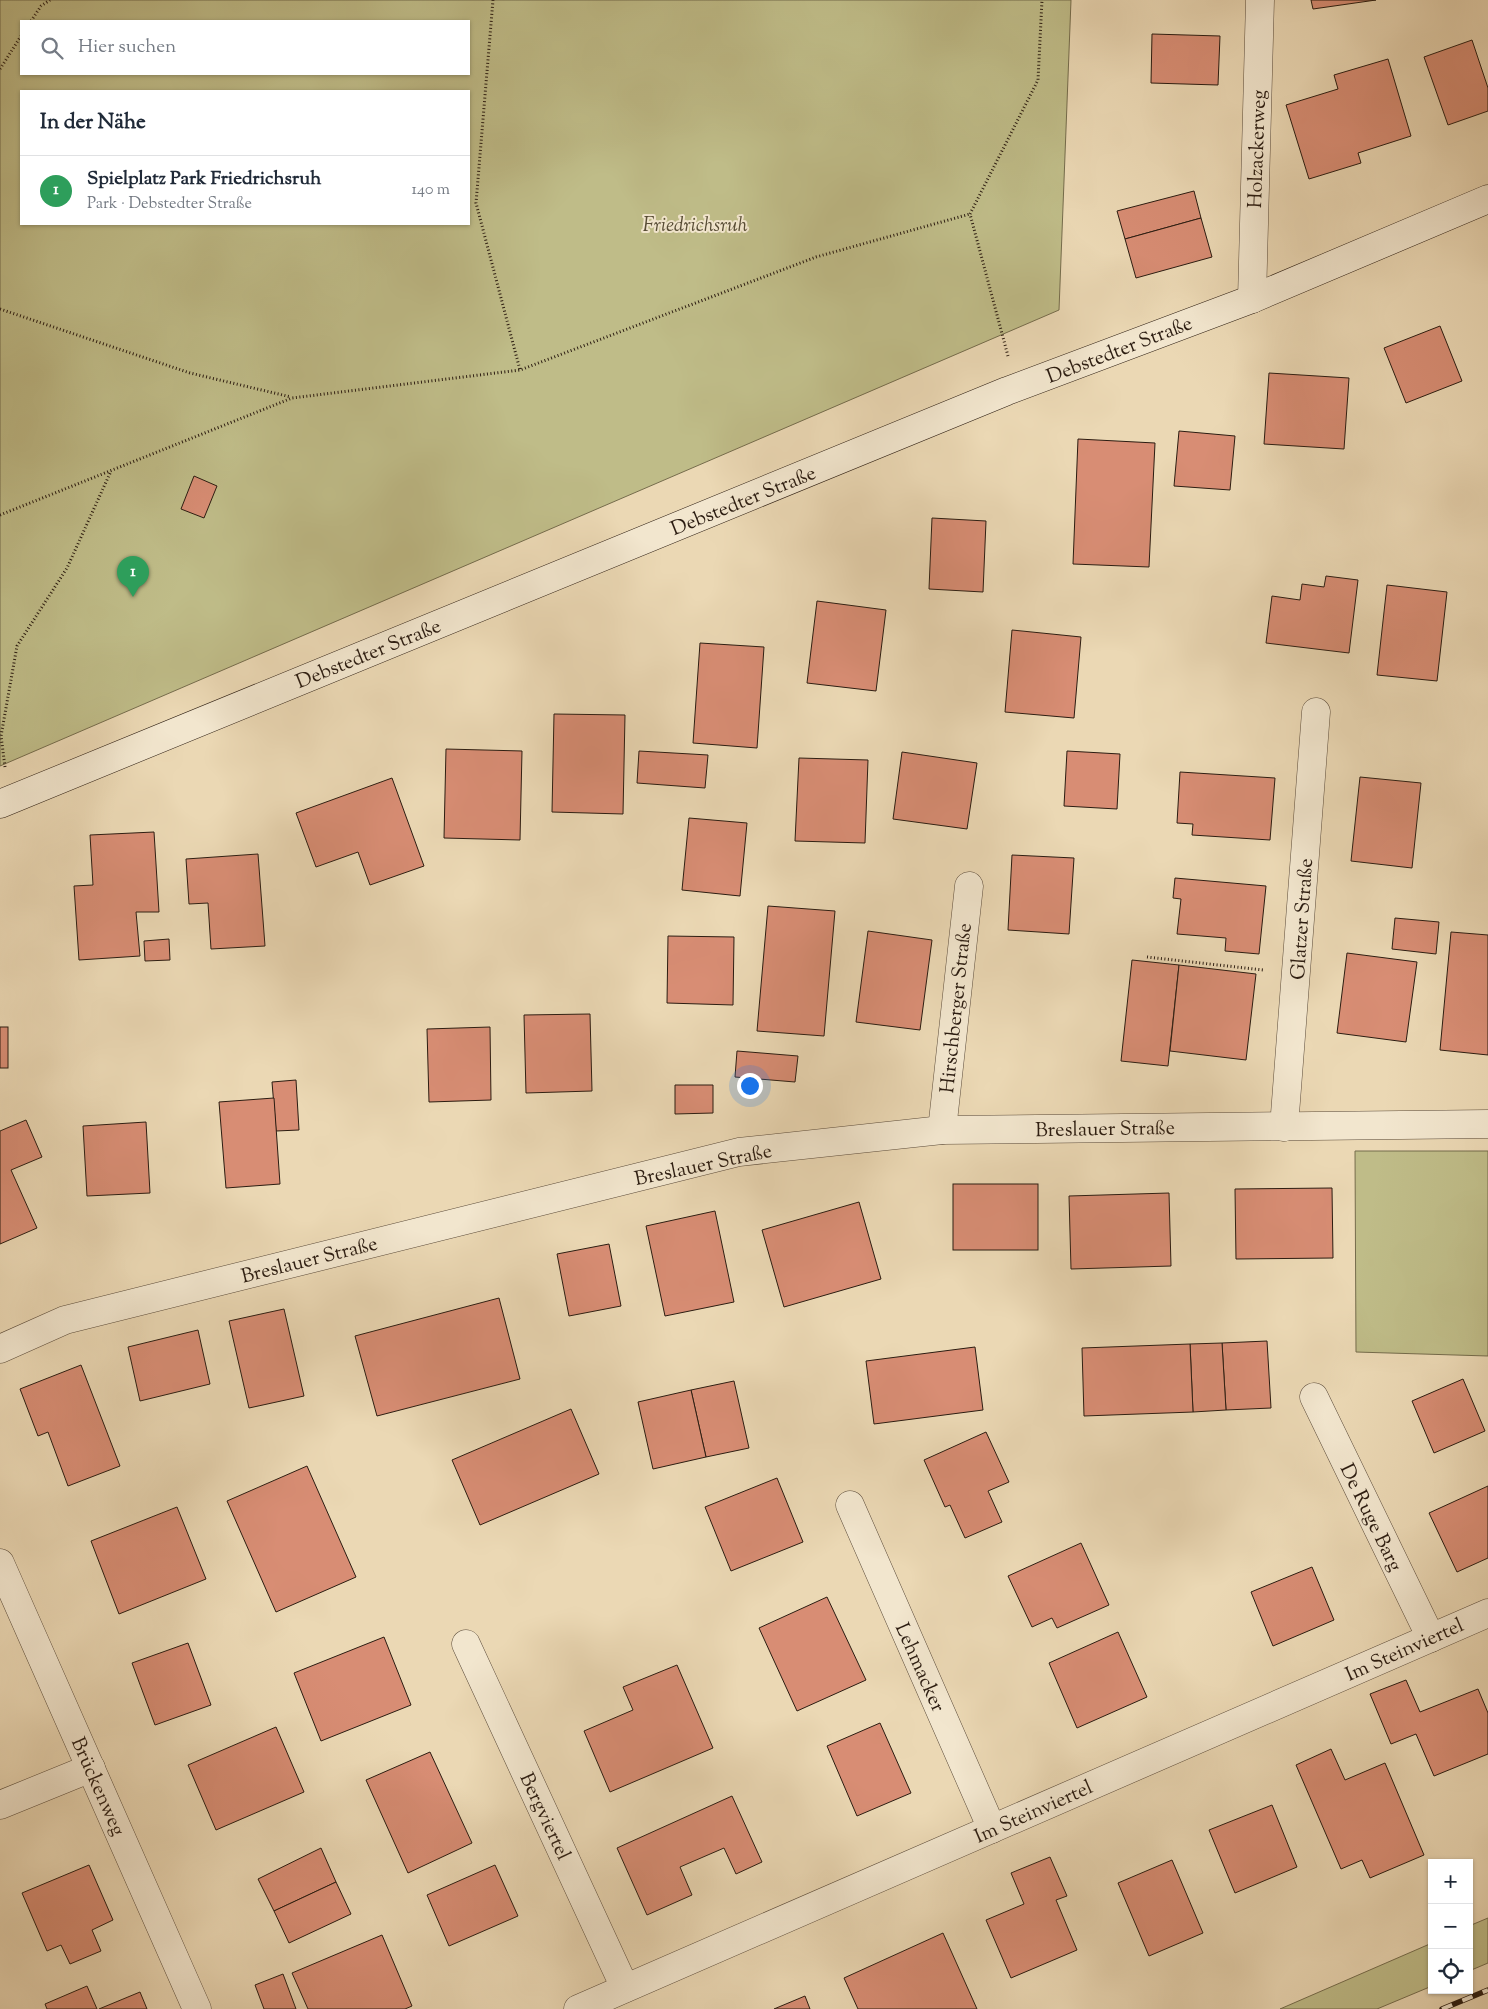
<!DOCTYPE html>
<html lang="de">
<meta charset="utf-8">
<style>
body{margin:0;font-family:"Sorts Mill Goudy",serif;background:#f6f6f7;color:#1f2937}
.controls{position:absolute;right:15px;bottom:15px;display:grid;overflow:hidden;border-radius:0px;box-shadow:0 1px 4px #0004}
.controls button{width:45px;height:45px;display:grid;place-items:center;padding:0;border:0;border-bottom:1px solid #e0e1e3;background:#fff;color:#1f2937;font:25px sans-serif}
.you{position:absolute;left:749px;top:1085px;width:18px;height:18px;margin:-12px;border:4px solid #fff;border-radius:50%;background:#1a73e8;box-shadow:0 0 0 8px #1a73e833}
.badge{display:grid;place-items:center;width:32px;height:32px;border-radius:50%;background:#8f2418;color:#fff;font-size:16px;font-weight:700}
.pin{position:absolute;translate:-50% -41px;filter:drop-shadow(0 1px 2px #0008)}
.pin::after{content:'';position:absolute;top:26px;width:18px;height:15px;background:inherit;clip-path:polygon(0 0,100% 0,50% 100%)}
.list{margin:0;padding:0;list-style:none}
h2{display:flex;justify-content:space-between;align-items:center;height:65px;margin:0;padding:0 20px;font-size:21px}
h2 small{font-size:16px;font-weight:400;color:#747a83}
.list li{display:grid;grid-template-columns:32px 1fr auto;gap:15px;align-items:center;box-sizing:border-box;height:70px;padding:0 20px;border-top:1px solid #e0e1e3}
.list b{display:block;font-size:19px;white-space:nowrap}
.list p{margin:0;font-size:16px;white-space:nowrap;color:#747a83}
.list em{font-size:16px;font-style:normal;color:#747a83}
.icon{flex:none;width:28px;height:28px;fill:none;stroke:currentColor;stroke-width:2;stroke-linecap:round;stroke-linejoin:round}
.map{position:relative;flex:none;width:1488px;height:2009px;overflow:hidden}
.search{position:absolute;background:#fff;box-shadow:0 1px 4px #0004;left:20px;top:20px;width:450px;height:55px;display:flex;align-items:center;gap:12px;box-sizing:border-box;padding:0 18px;border-radius:0px;color:#747a83;font-size:19px}
.panel{position:absolute;background:#fff;box-shadow:0 1px 4px #0004;left:20px;top:90px;width:450px;height:135px;border-radius:0px}
.map>svg:first-child{display:block}
.green{fill:#bfbc88;stroke:#756c4c;fill-rule:evenodd}
.building{fill:#d88d74;stroke:#2b1c11}
.lines{fill:none;stroke-linecap:round;stroke-linejoin:round}
.street-casing{stroke:#5b4b3a;stroke-width:29}
.secondary-casing{stroke:#2b1c11;stroke-width:29}
.path{stroke:#2b1c11;stroke-width:3;stroke-dasharray:1 2.5;stroke-linecap:butt}
.street{stroke:#f2e6ce;stroke-width:28}
.secondary{stroke:#f2e6ce;stroke-width:28}
.rail-casing{stroke:#2b1c11;stroke-width:5.5}
.rail{stroke:#f2e6ce;stroke-width:4;stroke-dasharray:11;stroke-linecap:butt}
.labels{text-anchor:middle;stroke-width:4;stroke-linejoin:round;paint-order:stroke}
.street-label{font-size:20px;fill:#2b1c11;stroke:#f2e6ce}
.park-label{font-size:20px;font-style:italic;fill:#574c35;stroke:#f2e6ce}
</style>
<div class="map">
<svg width="1488" height="2009" viewBox="0 0 1488 2009">
<rect width="100%" height="100%" fill="#ebd8b4"/>
<filter id="stains"><feTurbulence type="fractalNoise" baseFrequency=".004" numOctaves="4"/><feColorMatrix values="0 0 0 0 .2 0 0 0 0 .09 0 0 0 0 .02 0 0 0 .5 -.17"/></filter>
<radialGradient id="worn" r=".72"><stop offset=".6" stop-color="#630" stop-opacity="0"/><stop offset="1" stop-color="#630" stop-opacity=".3"/></radialGradient>
<g class="green">
<path d="M0,0h1071l-12,310 -1059,456zM21,21h448v53h-448zM21,91h448v133h-448z"/>
<path d="M1355,1151h133v205l-132,-4z"/>
<path d="M1488,1918v45l-19,8v-45z"/>
<path d="M1432,1943v43l-55,23h-97z"/>
</g>
<g class="building">
<path d="M1311,0h65l-63,9z"/>
<path d="M1152,34l68,2 -2,49 -67,-2z"/>
<path d="M1472,40l16,48v23l-40,14 -24,-68z"/>
<path d="M1388,59l23,77 -53,17 3,10 -52,16 -23,-74 52,-16 -4,-14z"/>
<path d="M1194,191l7,27 -76,21 -8,-28z"/>
<path d="M1201,218l11,39 -76,21 -11,-39z"/>
<path d="M1440,326l22,55 -56,22 -22,-55z"/>
<path d="M1269,373l80,5 -5,71 -80,-5z"/>
<path d="M1179,431l56,5 -5,54 -56,-4z"/>
<path d="M1078,439l77,4 -6,124 -76,-3z"/>
<path d="M194,476l23,10 -13,32 -23,-9z"/>
<path d="M932,518l54,3 -3,71 -54,-3z"/>
<path d="M1326,576l32,4 -9,73 -83,-10 6,-47 28,4 2,-16 22,3z"/>
<path d="M1387,585l60,7 -10,89 -60,-6z"/>
<path d="M817,601l69,9 -10,81 -69,-8z"/>
<path d="M1012,630l69,7 -7,81 -69,-6z"/>
<path d="M700,643l64,4 -7,101 -64,-5z"/>
<path d="M554,714l71,1 -2,99 -71,-2z"/>
<path d="M446,749l76,2 -2,89 -76,-2z"/>
<path d="M639,751l69,4 -3,33 -68,-5z"/>
<path d="M1067,751l53,3 -3,55 -53,-3z"/>
<path d="M902,752l75,11 -10,66 -74,-10z"/>
<path d="M799,758l69,2 -3,83 -70,-2z"/>
<path d="M1180,772l95,6 -5,62 -78,-5 1,-11 -16,-1z"/>
<path d="M1360,777l61,6 -9,85 -61,-7z"/>
<path d="M392,778l32,88 -54,19 -12,-33 -42,15 -20,-54z"/>
<path d="M689,818l58,5 -7,73 -58,-6z"/>
<path d="M154,832l5,80h-23l4,44 -61,4 -5,-74 19,-1 -3,-50z"/>
<path d="M258,854l7,92 -54,3 -3,-46 -19,1 -3,-45z"/>
<path d="M1012,855l62,3 -5,76 -61,-4z"/>
<path d="M1175,878l91,8 -7,68 -34,-3 1,-13 -49,-4 4,-35 -8,-1z"/>
<path d="M768,906l67,5 -11,125 -67,-5z"/>
<path d="M1395,918l44,4 -3,32 -44,-5z"/>
<path d="M868,931l64,9 -12,90 -64,-8z"/>
<path d="M1451,932l37,3v120l-48,-5z"/>
<path d="M668,936l66,1 -1,68 -66,-2z"/>
<path d="M169,939l1,21 -25,1 -1,-20z"/>
<path d="M1347,953l70,9 -11,80 -69,-9z"/>
<path d="M1132,960l47,5 -11,101 -47,-5z"/>
<path d="M1179,965l77,9 -10,86 -76,-9z"/>
<path d="M590,1014l2,77 -66,2 -2,-78z"/>
<rect x="0" y="1027" width="8" height="41"/>
<path d="M490,1027l1,73 -62,2 -2,-73z"/>
<path d="M737,1051l61,5 -3,26 -60,-5z"/>
<path d="M296,1080l3,50 -23,1 -4,-49z"/>
<path d="M675,1085h38v28l-38,1z"/>
<path d="M274,1098l6,86 -54,4 -7,-86z"/>
<path d="M26,1120l16,37 -31,13 26,58 -37,16v-113z"/>
<path d="M146,1122l4,71 -63,3 -4,-70z"/>
<rect x="953" y="1184" width="85" height="66"/>
<path d="M1332,1188l1,70 -97,1 -1,-70z"/>
<path d="M1169,1193l2,73 -100,3 -2,-73z"/>
<path d="M859,1202l22,77 -97,28 -22,-77z"/>
<path d="M715,1211l19,91 -69,14 -19,-90z"/>
<path d="M609,1244l12,62 -52,10 -12,-62z"/>
<path d="M499,1298l21,81 -143,37 -22,-80z"/>
<path d="M284,1309l20,87 -55,12 -20,-87z"/>
<path d="M198,1330l12,54 -70,17 -12,-54z"/>
<path d="M1267,1341l4,67 -45,2 -4,-67z"/>
<path d="M1222,1343l4,67 -33,2 -3,-68z"/>
<path d="M1190,1344l3,68 -109,4 -2,-68z"/>
<path d="M975,1347l8,63 -109,14 -8,-63z"/>
<path d="M81,1365l39,101 -52,20 -20,-54 -10,4 -18,-47z"/>
<path d="M1463,1379l22,52 -51,22 -22,-52z"/>
<path d="M734,1381l15,67 -43,9 -15,-67z"/>
<path d="M691,1390l15,67 -53,12 -15,-67z"/>
<path d="M571,1409l28,65 -119,51 -28,-65z"/>
<path d="M986,1432l23,50 -21,9 14,31 -37,16 -15,-33 -5,2 -21,-47z"/>
<path d="M307,1466l49,111 -80,35 -49,-111z"/>
<path d="M777,1478l26,64 -72,29 -26,-64z"/>
<path d="M1488,1486v72l-31,14 -28,-59z"/>
<path d="M177,1507l29,72 -87,35 -28,-73z"/>
<path d="M1081,1543l28,62 -52,23 -5,-10 -20,9 -24,-51z"/>
<path d="M1312,1567l22,53 -61,26 -22,-54z"/>
<path d="M827,1597l39,83 -69,31 -38,-83z"/>
<path d="M1118,1632l29,65 -70,31 -28,-65z"/>
<path d="M384,1637l27,68 -90,36 -27,-68z"/>
<path d="M188,1643l23,62 -56,20 -23,-62z"/>
<path d="M677,1665l36,83 -103,44 -26,-61 49,-21 -10,-23z"/>
<path d="M1406,1680l14,32 58,-23 10,24v41l-54,22 -18,-42 -25,10 -21,-50z"/>
<path d="M880,1723l31,70 -54,23 -30,-70z"/>
<path d="M276,1727l28,65 -88,38 -28,-65z"/>
<path d="M1331,1749l14,31 40,-17 39,92 -54,23 -8,-18 -21,9 -45,-104z"/>
<path d="M430,1752l42,91 -64,30 -42,-93z"/>
<path d="M732,1796l30,66 -26,12 -12,-26 -44,19 12,28 -45,20 -30,-67z"/>
<path d="M1272,1805l25,62 -62,26 -26,-63z"/>
<path d="M321,1848l15,34 -62,29 -16,-32z"/>
<path d="M1050,1857l17,39 -11,4 21,50 -66,28 -25,-58 38,-16 -13,-31z"/>
<path d="M1172,1860l31,73 -54,23 -31,-73z"/>
<path d="M89,1865l24,55 -21,10 9,21 -31,13 -9,-19 -14,6 -25,-58z"/>
<path d="M495,1865l23,51 -69,30 -22,-51z"/>
<path d="M336,1882l15,32 -62,29 -15,-32z"/>
<path d="M943,1933l34,76h-119l-14,-31z"/>
<path d="M382,1935l30,71 -7,3h-97l-16,-36z"/>
<path d="M283,1974l13,35h-32l-9,-24z"/>
<path d="M87,1986l10,23h-50l-2,-5z"/>
<path d="M140,1992l7,17h-48z"/>
<path d="M805,1996l5,13h-36z"/>
</g>
<g class="lines">
<g class="street-casing">
<g id="street">
<path d="M1252,299l8,-299"/>
<path d="M1284,1127l32,-415"/>
<path d="M942,1130l27,-244"/>
<path d="M0,1349l65,-29 674,-168 203,-22 546,-6"/>
<path d="M1314,1397l117,241"/>
<path d="M850,1505l142,324"/>
<path d="M0,1563l197,446"/>
<path d="M466,1644l159,344"/>
<path d="M0,1805l91,-37"/>
<path d="M578,2009l910,-396"/>
</g>
</g>
<g class="secondary-casing">
<path id="secondary" d="M0,804l1007,-413 245,-92 236,-100"/>
</g>
<g class="path">
<path d="M493,0l-17,203 44,167"/>
<path d="M31,21l10,-15 9,-6"/>
<path d="M0,69l21,-33"/>
<path d="M0,309l190,64 101,24"/>
<path d="M1008,356l-38,-142 68,-134 4,-80"/>
<path d="M0,515l292,-117 228,-28 296,-113 154,-43"/>
<path d="M5,767l-4,-31 16,-90 50,-78 44,-97"/>
<path d="M1147,957l116,13"/>
</g>
<use href="#street" class="street"/>
<use href="#secondary" class="secondary"/>
<g class="rail-casing">
<path id="rail" d="M1442,2009l46,-19"/>
</g>
<use href="#rail" class="rail"/>
</g>
<g class="labels">
<g class="street-label">
<text transform="translate(1256 149) rotate(-88)" y="7">Holzackerweg</text>
<text transform="translate(1119 349) rotate(-21)" y="7">Debstedter Straße</text>
<text transform="translate(743 500) rotate(-22)" y="7">Debstedter Straße</text>
<text transform="translate(368 653) rotate(-22)" y="7">Debstedter Straße</text>
<text transform="translate(1301 919) rotate(-86)" y="7">Glatzer Straße</text>
<text transform="translate(955 1008) rotate(-84)" y="7">Hirschberger Straße</text>
<text transform="translate(1105 1128) rotate(-1)" y="7">Breslauer Straße</text>
<text transform="translate(703 1164) rotate(-12)" y="7">Breslauer Straße</text>
<text transform="translate(309 1259) rotate(-14)" y="7">Breslauer Straße</text>
<text transform="translate(1372 1517) rotate(64)" y="7">De Ruge Barg</text>
<text transform="translate(1404 1649) rotate(-24)" y="7">Im Steinviertel</text>
<text transform="translate(921 1667) rotate(66)" y="7">Lehmacker</text>
<text transform="translate(99 1786) rotate(66)" y="7">Brückenweg</text>
<text transform="translate(1033 1811) rotate(-24)" y="7">Im Steinviertel</text>
<text transform="translate(546 1816) rotate(65)" y="7">Bergviertel</text>
</g>
<g class="park-label">
<text x="695" y="231">Friedrichsruh</text>
</g>
</g>
<rect width="100%" height="100%" filter="url(#stains)"/>
<rect width="100%" height="100%" fill="url(#worn)"/>
</svg>
<div class="controls">
<button>+</button>
<button>−</button>
<button><svg class="icon" aria-label="locate" viewBox="0 0 24 24"><circle cx="12" cy="12" r="6"/><path d="M12 2v4M12 18v4M2 12h4M18 12h4"/></svg></button>
</div>
<div class="you"></div>
<div class="pin badge" style="left:133px;top:597px;background:#2e9e5b">1</div>
<div class="search"><svg class="icon" aria-label="search" viewBox="0 0 24 24"><circle cx="10" cy="10" r="6"/><path d="M15 15l6 6"/></svg>Hier suchen</div>
<section class="panel">
<h2>In der Nähe<small></small></h2>
<ul class="list">
<li><span class="badge" style="background:#2e9e5b">1</span><div><b>Spielplatz Park Friedrichsruh</b><p>Park · Debstedter Straße</p></div><em>140 m</em></li>
</ul>
</section>
</div>
